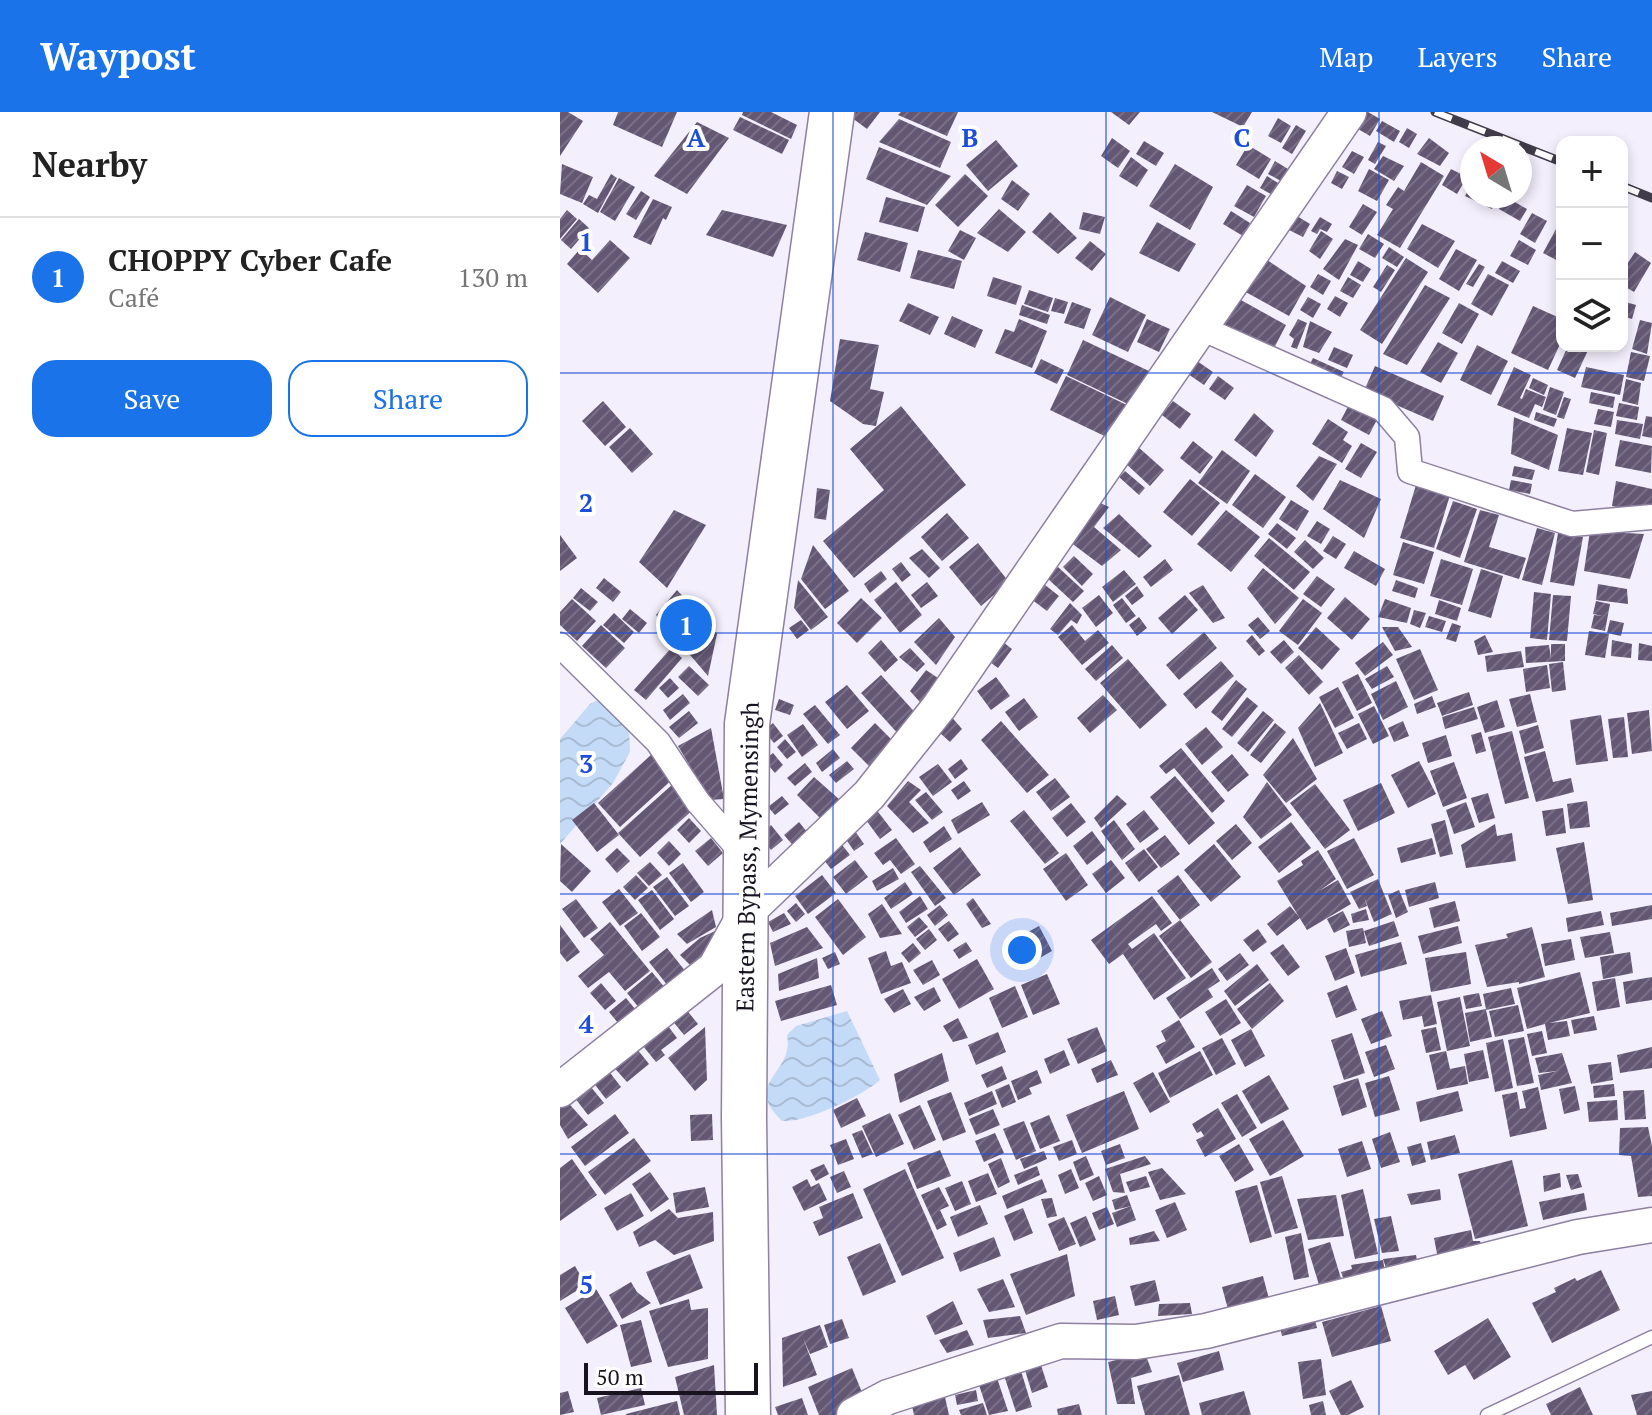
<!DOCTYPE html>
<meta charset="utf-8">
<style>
body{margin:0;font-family:"PT Serif",serif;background:#f6f6f6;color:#222}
.controls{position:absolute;right:24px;top:24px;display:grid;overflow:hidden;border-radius:16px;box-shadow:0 4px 12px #0003}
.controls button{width:72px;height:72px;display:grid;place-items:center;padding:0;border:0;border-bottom:2px solid #e0e0e0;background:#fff;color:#222;font:40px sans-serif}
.compass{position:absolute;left:900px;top:24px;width:72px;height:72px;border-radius:50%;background:#fff;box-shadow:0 4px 12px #0003;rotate:322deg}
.scale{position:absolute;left:24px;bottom:20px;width:174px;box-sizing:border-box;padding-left:8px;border:4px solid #18131f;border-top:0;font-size:22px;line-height:28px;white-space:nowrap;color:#18131f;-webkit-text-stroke:6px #fff;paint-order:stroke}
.you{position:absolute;left:462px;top:838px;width:28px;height:28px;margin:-20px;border:6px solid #fff;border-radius:50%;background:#1a73e8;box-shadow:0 0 0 12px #1a73e833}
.badge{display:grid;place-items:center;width:52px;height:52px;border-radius:50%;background:#1a73e8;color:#fff;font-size:26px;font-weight:700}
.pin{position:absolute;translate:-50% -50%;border:4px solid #fff;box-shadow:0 2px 8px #0006}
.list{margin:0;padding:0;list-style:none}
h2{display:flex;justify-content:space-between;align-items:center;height:104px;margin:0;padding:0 32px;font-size:34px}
h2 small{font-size:26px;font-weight:400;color:#767676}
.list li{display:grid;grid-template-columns:52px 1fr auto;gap:24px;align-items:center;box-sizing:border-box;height:120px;padding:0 32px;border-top:2px solid #e0e0e0}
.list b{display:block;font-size:30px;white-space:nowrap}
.list p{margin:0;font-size:26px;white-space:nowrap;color:#767676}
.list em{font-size:26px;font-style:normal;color:#767676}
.actions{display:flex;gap:16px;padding:24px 32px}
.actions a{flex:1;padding:18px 0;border:2px solid #1a73e8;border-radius:24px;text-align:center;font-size:28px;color:#1a73e8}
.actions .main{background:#1a73e8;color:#fff}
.icon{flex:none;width:44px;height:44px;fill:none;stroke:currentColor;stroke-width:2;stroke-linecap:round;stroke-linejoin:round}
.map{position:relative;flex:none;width:1092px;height:1303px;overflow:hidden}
header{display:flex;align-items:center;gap:48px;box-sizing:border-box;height:112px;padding:0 40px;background:#1a73e8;color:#fff}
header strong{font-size:38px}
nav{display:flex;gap:44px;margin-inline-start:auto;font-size:28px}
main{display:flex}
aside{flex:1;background:#fff}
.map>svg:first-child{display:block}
.water{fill:url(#water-waves)}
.building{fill:url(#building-hatch)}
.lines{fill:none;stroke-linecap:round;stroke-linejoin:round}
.lane-casing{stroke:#8d80a0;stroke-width:15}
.street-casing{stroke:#8d80a0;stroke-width:27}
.secondary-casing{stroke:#8d80a0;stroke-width:37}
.highway-casing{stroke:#8d80a0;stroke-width:47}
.lane{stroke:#fff;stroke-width:12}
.street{stroke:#fff;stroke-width:24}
.secondary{stroke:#fff;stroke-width:34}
.highway{stroke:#fff;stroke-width:44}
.rail-casing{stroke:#413c49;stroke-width:9}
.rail{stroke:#fff;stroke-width:6;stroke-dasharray:18;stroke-linecap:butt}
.grid{fill:none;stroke:#1d4ed8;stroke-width:2;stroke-opacity:0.55}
.labels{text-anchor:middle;stroke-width:8;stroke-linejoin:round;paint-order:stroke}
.street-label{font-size:24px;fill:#18131f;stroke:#fff}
.grid-label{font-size:26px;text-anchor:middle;font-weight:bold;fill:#1d4ed8;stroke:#fff;stroke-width:8;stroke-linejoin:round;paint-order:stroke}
</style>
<header>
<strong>Waypost</strong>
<nav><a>Map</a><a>Layers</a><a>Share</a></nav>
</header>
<main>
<aside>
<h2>Nearby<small></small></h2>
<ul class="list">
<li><span class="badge">1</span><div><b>CHOPPY Cyber Cafe</b><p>Café</p></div><em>130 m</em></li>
</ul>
<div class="actions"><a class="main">Save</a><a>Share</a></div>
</aside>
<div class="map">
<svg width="1092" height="1303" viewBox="0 0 1092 1303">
<defs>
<pattern id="water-waves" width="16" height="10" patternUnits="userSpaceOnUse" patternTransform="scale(2)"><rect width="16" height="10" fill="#c4dbf7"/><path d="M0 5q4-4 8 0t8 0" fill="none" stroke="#a8bbd3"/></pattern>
<pattern id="building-hatch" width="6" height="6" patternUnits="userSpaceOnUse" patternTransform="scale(2)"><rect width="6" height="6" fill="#635774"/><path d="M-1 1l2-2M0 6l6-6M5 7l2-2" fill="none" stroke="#796f86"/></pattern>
</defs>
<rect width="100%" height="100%" fill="#f4effd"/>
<g class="water">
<path d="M42,586l27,29 1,25 -17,31 -53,61v-105l30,-35z"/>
<path d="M287,899l33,69c-18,16 -74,43 -98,41 -41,-39 13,-47 5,-86l9,-9z"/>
</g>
<g class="building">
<path d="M0,0h8l15,9 -23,35z"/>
<path d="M58,0h59l-15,35 -49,-22z"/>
<path d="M183,0h28l26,13 -6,14 -49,-24z"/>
<path d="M284,0h36l-13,17z"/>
<path d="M341,0h57l-11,24 -49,-21z"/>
<path d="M551,0h29l-11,13z"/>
<path d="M652,0h40l-9,15z"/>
<path d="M800,0h8l12,7 -10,17 -17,-10z"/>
<path d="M180,5l49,23 -7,14 -49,-24z"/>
<path d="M718,6l13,8 -10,17 -13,-7z"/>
<path d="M339,7l52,23 -11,26 -61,-26z"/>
<path d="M822,9l18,10 -6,11 -18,-11z"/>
<path d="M137,10l32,16 -42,56 -33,-18z"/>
<path d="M736,13l10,6 -14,23 -10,-6z"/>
<path d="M847,16l10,6 -8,14 -10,-6z"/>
<path d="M552,26l18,13 -12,17 -17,-12z"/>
<path d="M869,26l20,15 -9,13 -23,-12z"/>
<path d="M436,28l22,26 -30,25 -22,-26z"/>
<path d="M584,29l20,12 -8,13 -20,-12z"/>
<path d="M818,30l8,4 -11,18 -7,-4z"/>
<path d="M688,33l23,14 -12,20 -23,-14z"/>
<path d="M319,35l72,29 -24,29 -61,-26z"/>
<path d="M792,39l12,6 -10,17 -12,-7z"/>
<path d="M823,44l21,10 -10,15 -20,-12z"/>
<path d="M571,45l17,13 -11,17 -18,-11z"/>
<path d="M715,49l13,8 -7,12 -13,-7z"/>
<path d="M861,50l23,14 -44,72 -23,-13 16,-26 -7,-4 12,-18 6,4z"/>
<path d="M2,52l31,13 -11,26 -22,-9z"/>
<path d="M615,52l38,23 -23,43 -41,-24z"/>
<path d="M809,57l20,11 -12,21 -19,-10z"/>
<path d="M891,57l16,8 -10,17 -15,-9z"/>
<path d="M777,59l12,6 -7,12 -11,-6z"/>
<path d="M51,62l6,4 -19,35 -15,-9 6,-9 8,4z"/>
<path d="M405,62l23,22 -30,31 -23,-22z"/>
<path d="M707,64l16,10 -7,11 -16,-9z"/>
<path d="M59,66l16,9 -20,34 -15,-9z"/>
<path d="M452,68l18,14 -12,17 -17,-12z"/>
<path d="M912,72v12h27l-7,13 -27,-13z"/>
<path d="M687,73l19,11 -12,21 -20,-11z"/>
<path d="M81,79l9,6 -14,23 -10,-6z"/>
<path d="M326,85l39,10 -7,25 -39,-10z"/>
<path d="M946,85l21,12 -7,12 -21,-12z"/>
<path d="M93,87l19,8 -6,13 -3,-2 -12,27 -18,-8z"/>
<path d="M803,92l14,8 -15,23 -13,-8z"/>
<path d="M439,97l27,23 -18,20 -31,-19z"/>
<path d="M7,98l10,9 -17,20v-20z"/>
<path d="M162,98l65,15 -14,32 -67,-22z"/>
<path d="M671,99l19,12 -7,13 -20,-12z"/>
<path d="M490,100l27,26 -19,16 -26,-22z"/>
<path d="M523,100l22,5 -5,17 -21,-5z"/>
<path d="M972,101l15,8 -12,22 -15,-9z"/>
<path d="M737,104l13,8 -7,13 -14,-7z"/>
<path d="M760,105l12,7 -5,8 -7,-3 -3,5 -6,-3z"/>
<path d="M1002,106v45l-19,-10z"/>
<path d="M19,107l10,9 -18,21 -10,-9z"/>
<path d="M597,110l39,22 -17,28 -40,-19z"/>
<path d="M862,112l33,17 -17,27 -31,-19z"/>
<path d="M400,118l16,8 -12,22 -16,-9z"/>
<path d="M761,119l12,8 -13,20 -11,-8z"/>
<path d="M305,120l43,11 -8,29 -43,-12z"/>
<path d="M808,122l16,10 -9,14 -16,-9z"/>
<path d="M785,127l13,6 -19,35 -16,-11z"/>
<path d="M50,128l20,18 -32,35 -31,-29 13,-15 12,11z"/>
<path d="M959,128l17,10 -8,15 -18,-9z"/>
<path d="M530,129l16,13 -14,17 -17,-13z"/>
<path d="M829,135l15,10 -7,10 -15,-9z"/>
<path d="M896,137l21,11 -18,31 -20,-12z"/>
<path d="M358,138l44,11 -8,28 -44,-11z"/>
<path d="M1075,140l16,11 -17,29 -12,-7v-13z"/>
<path d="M704,146l42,28 -17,30 -47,-26z"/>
<path d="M846,146l22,14 -46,72 -22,-14z"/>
<path d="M798,149l13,8 -8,13 -13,-7z"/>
<path d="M942,149l18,10 -7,12 -18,-10z"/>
<path d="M919,152l6,3 -12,20 -7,-3z"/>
<path d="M827,153l8,5 -14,22 -8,-5z"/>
<path d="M758,162l13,7 -8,14 -13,-8z"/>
<path d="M928,162l21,11 -17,31 -21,-12z"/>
<path d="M433,165l29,9 -6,19 -29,-9z"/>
<path d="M788,165l13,8 -8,13 -13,-7z"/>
<path d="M865,173l25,13 -43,67 -24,-11z"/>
<path d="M469,178l24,8 -5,14 -24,-8z"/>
<path d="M775,184l13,7 -8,14 -13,-8z"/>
<path d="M550,185l36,18 -18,37 -36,-17z"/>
<path d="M748,185l13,7 -8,14 -13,-8z"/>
<path d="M495,186l13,4 -4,12 -13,-3z"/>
<path d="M679,187l47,26 -15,29 -49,-28z"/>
<path d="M1062,189l14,4 -4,14 -10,-3z"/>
<path d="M512,190l19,7 -7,20 -20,-6z"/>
<path d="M348,191l31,14 -9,18 -31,-14z"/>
<path d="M899,191l20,11 -17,30 -20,-11z"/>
<path d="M462,193l28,10 -3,9 -28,-9z"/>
<path d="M973,194l29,13v21l-14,30 -37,-17z"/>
<path d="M392,204l31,14 -8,18 -31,-14z"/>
<path d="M459,207l28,12 -15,37 -37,-15 10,-24 9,3z"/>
<path d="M587,207l23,10 -11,23 -22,-10z"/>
<path d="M738,207l9,4 -10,26 -6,-2 3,-8 -5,-4z"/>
<path d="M1080,208l12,3 -5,31 -15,-5z"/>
<path d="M750,209l22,11 -13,21 -16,-6z"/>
<path d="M280,227l39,6 -9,44 14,3 -8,34 -13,-2 -33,-23z"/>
<path d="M523,228l66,31 -17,35 -65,-31z"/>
<path d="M878,230l20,11 -17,30 -21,-11z"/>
<path d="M917,233l31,16 -17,34 -31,-15z"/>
<path d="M1008,234h22l-15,32 -18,-8z"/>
<path d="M774,235l19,8 -6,13 -19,-8z"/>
<path d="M1071,240l19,4 -6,25 -18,-4z"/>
<path d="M753,246l31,14 -6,11 -31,-13z"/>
<path d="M481,247l23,11 -7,14 -23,-11z"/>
<path d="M637,249l16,11 -9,13 -16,-11z"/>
<path d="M815,254l69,30 -11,25 -69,-30z"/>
<path d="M954,255l17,8 -11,23 2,1 4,-10 20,8 -4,10 -7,-3 -6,14 -32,-13z"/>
<path d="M1026,255l38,8 -4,20 -39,-8z"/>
<path d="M506,264l65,31 -16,34 -65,-31z"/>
<path d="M658,264l16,12 -9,12 -16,-11z"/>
<path d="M973,266l15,7 -4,10 -15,-7z"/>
<path d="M1066,267l15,4 -3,22 -16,-4z"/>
<path d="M990,275l14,5 -8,23 -13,-5z"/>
<path d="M1031,280l24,5 -2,11 -24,-5z"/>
<path d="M1004,285l7,2 -7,20 -7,-2z"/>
<path d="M792,287l28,15 -11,21 -28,-15z"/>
<path d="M43,289l23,26 -21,19 -23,-25z"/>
<path d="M613,289l18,13 -11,15 -18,-14z"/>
<path d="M1059,291l20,4 -2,13 -21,-4z"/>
<path d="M341,294l65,79 -112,93 -31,-37 61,-51 -34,-41z"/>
<path d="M1038,297l16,3 -3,15 -17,-3z"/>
<path d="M976,300l21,7 -3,8 -20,-7z"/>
<path d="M694,301l20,18 -18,26 -22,-17z"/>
<path d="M1086,304l6,1v21l-10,-2z"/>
<path d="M954,305l44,18 -9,35 -38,-16z"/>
<path d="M768,307l20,13 -5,8 9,6 -10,17 -30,-19z"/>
<path d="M1057,308l26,4 -3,15 -25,-5z"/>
<path d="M70,316l23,26 -21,19 -23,-26z"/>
<path d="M1007,316l25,5 -9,42 -25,-4z"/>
<path d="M1034,318l13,3 -8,42 -13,-3z"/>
<path d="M1060,328l32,6 -1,27 -36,-7z"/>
<path d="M633,329l20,16 -13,17 -20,-16z"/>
<path d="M801,331l16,9 -16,26 -16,-9z"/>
<path d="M577,334l27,24 -14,16 -27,-25z"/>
<path d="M662,338l28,21 -23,33 -29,-21z"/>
<path d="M759,344l18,8 -24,37 -17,-15z"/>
<path d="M954,354l21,4 -3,10 -20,-4z"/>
<path d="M565,359l20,17 -6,7 -20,-18z"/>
<path d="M695,362l31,23 -23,31 -31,-23z"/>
<path d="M630,367l30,24 -28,33 -29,-24z"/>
<path d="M780,368l41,19 -17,39 -41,-29z"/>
<path d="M951,368l21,4 -2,10 -21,-4z"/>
<path d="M1056,369l36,8v24l-40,-7z"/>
<path d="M856,373l34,10 -16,53 -34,-10z"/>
<path d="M257,376l13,2 -4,30 -12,-2z"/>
<path d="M534,388l15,7 -15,20 27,23 -19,16 -36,-27z"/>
<path d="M731,388l18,11 -12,20 -18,-12z"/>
<path d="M893,389l24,8 -17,49 -24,-9z"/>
<path d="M114,398l32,15 -39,63 -28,-26z"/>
<path d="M666,398l34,27 -29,35 -34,-28z"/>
<path d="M920,398l19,5 -10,32 37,11 -7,21 -55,-17z"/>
<path d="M387,401l22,25 -27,23 -21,-24z"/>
<path d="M559,402l33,32 -13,12 -36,-30z"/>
<path d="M757,409l13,8 -9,15 -14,-8z"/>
<path d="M717,411l19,15 -9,11 -19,-15z"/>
<path d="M977,416l18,5 -13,52 -20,-5z"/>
<path d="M1030,419l54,3 -14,45 -46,-8z"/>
<path d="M998,421l25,4 -9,49 -24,-4z"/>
<path d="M0,423l17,23 -17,13z"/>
<path d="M773,424l13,8 -10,15 -13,-8z"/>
<path d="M709,426l41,34 -16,18 -40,-34z"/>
<path d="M745,428l19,18 -11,11 -19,-17z"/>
<path d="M843,430l31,10 -10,32 -31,-9z"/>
<path d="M418,431l31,39 -28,24 -32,-39z"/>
<path d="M253,433l36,46 -24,18 -24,-30z"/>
<path d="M362,437l18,19 -11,10 -20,-20z"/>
<path d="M794,439l31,18 -9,17 -32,-18z"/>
<path d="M514,444l19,18 -11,12 -19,-19z"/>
<path d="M605,447l8,11 -22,17 -8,-10z"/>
<path d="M881,447l32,10 -11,36 -32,-9z"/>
<path d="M341,450l10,13 -9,7 -10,-13z"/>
<path d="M498,455l26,24 -11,11 -26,-24z"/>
<path d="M703,456l36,30 -24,26 -28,-36z"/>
<path d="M921,457l22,7 -12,42 -23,-7z"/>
<path d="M564,458l12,14 -23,18 -11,-15z"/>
<path d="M321,459l6,8 -17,14 -6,-9z"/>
<path d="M757,464l18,13 -14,18 -18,-13z"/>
<path d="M475,465l24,19 -12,15 -24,-18z"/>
<path d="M44,466l17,14 -8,10 -17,-14z"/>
<path d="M238,468l30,37 -17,13 -17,-22z"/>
<path d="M836,468l22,8 -3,10 -23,-7z"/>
<path d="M336,470l26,33 -22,18 -26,-33z"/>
<path d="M367,470l11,14 -17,12 -10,-13z"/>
<path d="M1038,472l29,5 1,15 -32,-4z"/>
<path d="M643,473l22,33 -12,5 -24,-30z"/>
<path d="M577,474l7,10 -12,9 -7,-9z"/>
<path d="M21,476l17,14 -8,9 -17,-13z"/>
<path d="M117,478l40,44 -9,42 -52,-61z"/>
<path d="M974,480l17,2 -4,46 -17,-2z"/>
<path d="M539,483l14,18 -17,14 -14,-19z"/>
<path d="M625,483l13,15 -26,24 -14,-16z"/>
<path d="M993,483l18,1 -4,45 -18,-1z"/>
<path d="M785,485l25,22 -18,21 -25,-22z"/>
<path d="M301,486l21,20 -25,25 -20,-20z"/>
<path d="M562,486l14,18 -10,7 -13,-18z"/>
<path d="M12,487l24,22 -19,20 -17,-16v-13z"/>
<path d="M743,487l19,14 -24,32 -19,-14z"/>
<path d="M825,487l26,9 -4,15 -29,-6z"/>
<path d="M879,488l22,8 -4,13 -22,-7z"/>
<path d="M1036,489l14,3 -5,27 -14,-3 3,-13 9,1 -10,-2z"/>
<path d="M510,491l12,12 -5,9 -6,-4 -13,15 -8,-6z"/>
<path d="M70,497l17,14 -8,10 -17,-14z"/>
<path d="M854,498l12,3 -6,15 -10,-4z"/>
<path d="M54,501l20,19 -10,11 -21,-18z"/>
<path d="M869,504l17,5 -4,11 -17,-5z"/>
<path d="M579,505l8,11 -10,8 -8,-11z"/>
<path d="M698,505l12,14 -10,8 -12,-14z"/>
<path d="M379,506l16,19 -19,28 -22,-23z"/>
<path d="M241,508l8,10 -12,9 -8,-11z"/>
<path d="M1050,508l14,3 -3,13 -14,-3z"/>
<path d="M892,511l9,3 -5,16 -10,-3z"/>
<path d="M41,513l24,23 -19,20 -24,-22z"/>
<path d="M512,513l13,16 13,-11 11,13 -27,22 -24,-28z"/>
<path d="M756,515l24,22 -18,21 -24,-22z"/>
<path d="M822,515h16l14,20 -17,4z"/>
<path d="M1029,519l20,3 -4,24 -20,-3z"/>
<path d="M644,520l13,16 -38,32 -13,-15z"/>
<path d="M434,523l18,14 -14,19 -19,-14z"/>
<path d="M692,523l13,16 -6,5 -13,-15z"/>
<path d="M925,523l8,17 -15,3 -4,-14z"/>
<path d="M321,528l17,20 -13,12 -17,-19z"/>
<path d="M724,528l10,12 -13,12 -11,-12z"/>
<path d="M1052,528l20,4 -1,14 -20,-2z"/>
<path d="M823,530l10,13 -28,21 -10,-13z"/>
<path d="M1079,531l13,3v15l-14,-1z"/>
<path d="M991,532h14v17l-39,2 -1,-16 24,-2 2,13z"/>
<path d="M552,533l11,13 -27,23 -11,-12z"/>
<path d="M111,536l11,10 -36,42 -12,-10z"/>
<path d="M350,536l15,16 -8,8 -18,-15z"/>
<path d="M860,537l18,41 -24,10 -18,-41z"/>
<path d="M961,539l3,16 -37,5 -2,-16z"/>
<path d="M739,543l24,27 -14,13 -24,-27z"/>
<path d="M568,547l39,46 -27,24 -40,-46z"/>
<path d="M661,549l13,15 -38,33 -13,-15z"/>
<path d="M1003,550l3,28 -14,2 -3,-28z"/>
<path d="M987,553l3,23 -24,4 -3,-23z"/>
<path d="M129,554l20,19 -11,11 -20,-19z"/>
<path d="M827,554l7,11 -22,12 -7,-10z"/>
<path d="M366,558l18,12 -17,28 -17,-19z"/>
<path d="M798,562l14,29 -15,8 -15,-29z"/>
<path d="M321,563l40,44 -20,18 -40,-44z"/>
<path d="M436,565l14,19 -19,14 -14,-19z"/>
<path d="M110,566l9,10 -11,10 -9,-10z"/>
<path d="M676,568l11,9 -25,32 -11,-9z"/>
<path d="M836,569l12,26 -25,13 -12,-26z"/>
<path d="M287,573l22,26 -22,18 -22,-27z"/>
<path d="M778,575l16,31 -19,10 -16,-31z"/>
<path d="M909,580l4,13 -31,11 -5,-13z"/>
<path d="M123,582l7,9 -20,17 -7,-10z"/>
<path d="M970,582l7,28 -20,5 -8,-28z"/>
<path d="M543,583l14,15 -27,23 -13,-15z"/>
<path d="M872,584l4,11 -19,7 -3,-10z"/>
<path d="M687,585l11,9 -26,31 -10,-8z"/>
<path d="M464,586l14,19 -19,14 -14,-19z"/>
<path d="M219,587l15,6 -4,10 -15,-5z"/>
<path d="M937,588l8,27 -20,6 -8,-26z"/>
<path d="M760,591l23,50 -28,14 -17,-39z"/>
<path d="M255,593l25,30 -12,9 -25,-30z"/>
<path d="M814,594l15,30 -16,8 -15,-30z"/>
<path d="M383,595l19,22 -12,13 -20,-18z"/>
<path d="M914,595l4,12 -33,10 -3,-12z"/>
<path d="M1089,598l3,41 -20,3 -5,-41z"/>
<path d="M129,599l9,12 -19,15 -10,-11z"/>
<path d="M703,599l11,9 -26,32 -11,-9z"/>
<path d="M1041,603l7,46 -32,4 -6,-45z"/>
<path d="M1064,605l4,40 -15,1 -5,-39z"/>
<path d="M441,609l48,54 -22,18 -46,-53z"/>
<path d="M843,609l6,15 -15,6 -6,-14z"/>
<path d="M213,611l10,13 -9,7 -10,-12z"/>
<path d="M315,611l20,20 -24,25 -20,-20z"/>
<path d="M715,611l11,9 -25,31 -11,-8z"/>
<path d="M799,611l8,16 -20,10 -9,-16z"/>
<path d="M243,612l15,21 -16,12 -15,-22z"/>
<path d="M978,613l6,23 -19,6 -6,-23z"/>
<path d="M646,615l17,20 -21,18 -17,-21z"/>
<path d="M151,616l13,71 -14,1 -32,-54z"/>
<path d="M952,619l17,67 -24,6 -17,-67z"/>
<path d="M921,620l5,19 -10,3 -5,-19z"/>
<path d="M886,623l6,21 -24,7 -6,-20z"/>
<path d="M733,626l24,41 -31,24 -23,-28z"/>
<path d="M225,627l11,13 -9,7 -10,-12z"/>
<path d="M621,636l44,53 -13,12 -38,-45 -8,6 -7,-8z"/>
<path d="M273,637l7,9 -18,14 -6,-9z"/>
<path d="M985,639l8,31 18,-4 3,14 -38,10 -12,-45z"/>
<path d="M213,641l10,12 -8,8 -11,-13z"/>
<path d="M92,642l22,24 -54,49 -22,-24z"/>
<path d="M672,642l17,21 -21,17 -17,-20z"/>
<path d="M401,647l7,10 -13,10 -7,-10z"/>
<path d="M287,649l7,8 -18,14 -7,-8z"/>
<path d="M859,649l17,33 -28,14 -17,-33z"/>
<path d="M894,650l13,36 -24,9 -13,-36z"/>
<path d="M245,651l7,9 -17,14 -8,-8z"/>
<path d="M378,652l14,18 -19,14 -14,-19z"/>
<path d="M615,664l40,47 -26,22 -39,-48z"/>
<path d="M254,665l26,23 -17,21 -26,-26z"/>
<path d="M495,666l15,19 -19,14 -15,-19z"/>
<path d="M348,669l13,9 -12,12 20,21 -16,10 -26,-27z"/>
<path d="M404,669l7,10 -13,9 -7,-10z"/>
<path d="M707,670l25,33 -31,24 -18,-22z"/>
<path d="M821,671l14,30 -37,18 -15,-31z"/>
<path d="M113,672l22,24 -55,49 -22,-24z"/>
<path d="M755,672l35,46 -25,19 -35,-46z"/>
<path d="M366,680l17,20 -11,8 -17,-20z"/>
<path d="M928,681l7,25 -16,5 -8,-25z"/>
<path d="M557,683l10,9 -26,24 -7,-10z"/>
<path d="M222,684l7,8 -14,11 -7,-8z"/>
<path d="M1027,689l3,26 -20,2 -3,-25z"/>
<path d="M422,690l8,13 -32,19 -7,-14z"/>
<path d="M906,690l9,25 -21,7 -8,-24z"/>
<path d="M34,691l25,32 -22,17 -25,-32z"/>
<path d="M511,691l15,19 -19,15 -15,-19z"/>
<path d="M312,692l20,26 -12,9 -20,-27z"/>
<path d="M1003,696l3,25 -20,3 -4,-25z"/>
<path d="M464,698l35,43 -14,11 -35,-43z"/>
<path d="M584,698l15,19 -19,14 -14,-19z"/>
<path d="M129,706l12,13 -12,12 -12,-13z"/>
<path d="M554,708l21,29 -13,11 -21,-29z"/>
<path d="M885,708l8,34 -13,3 -9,-33z"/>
<path d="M239,710l13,16 -15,12 -13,-15z"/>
<path d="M731,710l20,26 -32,25 -21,-26z"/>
<path d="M676,712l16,19 -20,17 -16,-19z"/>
<path d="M935,712l2,12 15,-3 4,28 -50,7 -5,-23z"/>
<path d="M211,713l12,15 -12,10 -12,-15z"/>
<path d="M384,714l8,13 -22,14 -7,-11z"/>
<path d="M295,719l9,13 -10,7 -9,-13z"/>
<path d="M532,719l14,19 -19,15 -14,-19z"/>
<path d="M605,723l15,19 -19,14 -15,-19z"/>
<path d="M275,724l15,19 -19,14 -15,-19z"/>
<path d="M151,726l12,15 -15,13 -13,-15z"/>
<path d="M336,726l19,26 -14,10 -11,-14 -7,5 -9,-12z"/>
<path d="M794,726l20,37 -27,14 -20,-38z"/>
<path d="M872,726l4,16 -35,9 -4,-15z"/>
<path d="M109,729l12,13 -12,12 -12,-13z"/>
<path d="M1024,730l9,58 -25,4 -12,-56z"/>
<path d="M1,732l30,27 -19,21 -12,-11z"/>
<path d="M654,732l27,33 -30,25 -27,-32z"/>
<path d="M400,735l21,28 -27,20 -21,-27z"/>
<path d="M57,736l13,13 -13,12 -12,-14z"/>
<path d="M584,737l14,18 -19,15 -14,-19z"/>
<path d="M758,738l18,29 -17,12 19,-11 13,24 -44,26 -30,-49 26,-16 -2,-4z"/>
<path d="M506,741l22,32 -22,16 -23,-32z"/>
<path d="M295,748l13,17 -22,17 -13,-17z"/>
<path d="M551,748l14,18 -19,15 -14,-19z"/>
<path d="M90,750l12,13 -13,11 -12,-13z"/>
<path d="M123,751l21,29 -13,10 -22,-29z"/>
<path d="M360,754l26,32 -11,8 -24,-34z"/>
<path d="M333,756l6,11 -22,12 -5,-10z"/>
<path d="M76,763l12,13 -13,12 -12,-13z"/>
<path d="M262,763l14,18 -28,21 -13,-18z"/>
<path d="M618,763l22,30 -20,15 32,42 -21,16 -32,-42 21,-16 -23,-29z"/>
<path d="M107,765l22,29 -14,10 -22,-29z"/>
<path d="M818,767l14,35 -18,8 -10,-25 3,9 -8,3 -9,-17z"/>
<path d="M345,770l8,12 -22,15 -7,-11z"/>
<path d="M875,770l4,16 -30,9 -4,-17z"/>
<path d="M59,777l19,24 -18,13 -18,-24z"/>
<path d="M92,778l22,29 -14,11 -22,-30z"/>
<path d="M839,778l9,22 -12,6 -8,-23z"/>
<path d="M360,784l8,13 -22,14 -7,-11z"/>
<path d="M592,784l20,27 -11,8 -5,-7 -28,20 4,5 22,-16 32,45 -32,22 -31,-46 -14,10 -18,-24z"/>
<path d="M413,786l18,26 -9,4 -16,-24z"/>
<path d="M16,787l22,29 -14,10 -22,-29z"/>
<path d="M278,787l28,38 -23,18 -28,-38z"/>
<path d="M895,789l5,20 -26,7 -5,-20z"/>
<path d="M236,791l9,11 -9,8 -9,-11z"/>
<path d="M322,792l20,30 -22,4 -12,-24z"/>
<path d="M380,793l8,10 -13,11 -8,-11z"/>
<path d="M1092,793v14l-40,7 -2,-13z"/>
<path d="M730,794l10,12 -23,18 -10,-12z"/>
<path d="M806,797l3,11 -16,3 -2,-9z"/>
<path d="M152,798l4,17 -29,17 -10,-10z"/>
<path d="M783,799l7,14 -16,8 -7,-14z"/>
<path d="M1041,799l3,14 -36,7 -2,-14z"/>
<path d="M81,801l19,24 -18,14 -18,-25z"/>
<path d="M224,801l7,11 -18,8 -5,-10z"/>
<path d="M359,805l9,10 -13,10 -8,-10z"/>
<path d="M389,809l10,13 -11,8 -10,-13z"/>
<path d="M834,809l5,15 -30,10 -5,-15z"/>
<path d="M50,810l40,49 -25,20 -16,-19 -21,16 -10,-12 26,-21 -14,-16z"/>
<path d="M0,813l20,27 -13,10 -7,-9z"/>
<path d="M479,814l13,25 -28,16 -14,-25z"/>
<path d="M898,814l4,17 -39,11 -5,-18z"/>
<path d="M247,815l16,21 -48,18 -5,-23z"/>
<path d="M972,815l13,50 -26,7v-2l-32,5 -12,-42 33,-7 -2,-4z"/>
<path d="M803,816l3,15 -17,4 -3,-16z"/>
<path d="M369,817l8,11 -12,10 -9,-11z"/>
<path d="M698,817l9,13 -14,10 -10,-12z"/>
<path d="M155,819l4,17 -29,17 -10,-10 20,-17z"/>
<path d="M1050,820l4,21 -29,5 -5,-21z"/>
<path d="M1011,827l4,21 -30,6 -4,-22z"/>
<path d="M406,830l6,9 -13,8 -6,-9z"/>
<path d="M841,830l6,22 -46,13 -6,-22z"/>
<path d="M353,831l8,10 -12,10 -8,-10z"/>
<path d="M723,832l17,23 -12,9 -18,-23z"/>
<path d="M107,836l19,24 -18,14 -19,-24z"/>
<path d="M786,836l9,25 -20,8 -10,-25z"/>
<path d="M326,839l5,15 11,-4 9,21 -30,11 -13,-36z"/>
<path d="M275,840l5,12 -12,5 -6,-11z"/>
<path d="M906,840l5,32 -40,8 -6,-34z"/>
<path d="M1070,840l3,21 -30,6 -3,-22z"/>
<path d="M680,841l9,12 -22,16 -9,-12z"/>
<path d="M257,846l2,20 -40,13 -1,-17z"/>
<path d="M417,847l17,30 -35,20 -17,-30z"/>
<path d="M372,848l8,15 -17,10 -10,-15z"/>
<path d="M697,852l12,16 -34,26 -11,-15z"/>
<path d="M652,856l8,13 -12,8 5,8 -33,22 -14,-21z"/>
<path d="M92,860l13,16 -25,21 -13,-16z"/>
<path d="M1020,860l10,41 -41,10 18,-2 3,15 -22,4 -3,-16 -18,5 -10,-41z"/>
<path d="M487,862l13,30 -27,11 -12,-30z"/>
<path d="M1092,865v23l-26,4 -3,-22z"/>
<path d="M1055,866l5,29 -23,4 -5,-29z"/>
<path d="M41,871l15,18 -11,9 -15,-17z"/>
<path d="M710,871l14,18 -32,28 -15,-20z"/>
<path d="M271,873l6,20 -56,16 -6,-20z"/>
<path d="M787,873l10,25 -21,8 -9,-25z"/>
<path d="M455,874l13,31 -26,11 -13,-30z"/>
<path d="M374,875l7,14 -17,10 -10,-14z"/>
<path d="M951,876l4,16 -29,6 6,27 -22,5 -5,-29 21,-4 -3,-15z"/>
<path d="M343,877l8,15 -17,9 -10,-14z"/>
<path d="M919,881l3,13 -16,3 -3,-13z"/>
<path d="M871,883l6,29 -13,3 -2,-11 -19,4 -4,-19z"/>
<path d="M900,885l10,49 -23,5 -10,-49z"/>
<path d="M66,886l9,11 -17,14 -9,-11z"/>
<path d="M666,887l15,24 -21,13 -15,-24z"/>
<path d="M121,891l17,21 -14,11 -17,-21z"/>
<path d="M958,893l6,26 -29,6 -6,-26z"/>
<path d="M822,899l10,25 -21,8 -10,-25z"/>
<path d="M1034,904l3,14 -23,4 -3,-14z"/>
<path d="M102,906l15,20 -16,12 4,5 -9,7 -13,-16z"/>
<path d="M398,906l10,20 -15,4 -10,-16z"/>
<path d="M619,908l16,27 -29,17 -10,-18 10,-5 -5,-10z"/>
<path d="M145,915l2,53 -12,11 -27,-33z"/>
<path d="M537,915l10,24 -29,13 -11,-25z"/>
<path d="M876,915l5,23 -15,3 -5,-23z"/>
<path d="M691,917l14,27 -20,11 -14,-27z"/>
<path d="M982,919l5,22 -15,3 -5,-22z"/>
<path d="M438,920l8,20 -30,13 -8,-20z"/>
<path d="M792,921l13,40 -21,7 -13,-40z"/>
<path d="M964,925l10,46 -17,3 -9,-46z"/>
<path d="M662,926l14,26 -20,11 -14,-27z"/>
<path d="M943,927l10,49 -18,4 -9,-49z"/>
<path d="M73,932l16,20 -22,18 -17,-19z"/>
<path d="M826,933l9,24 -21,8 -9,-25z"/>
<path d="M1092,935v21l-32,5 -3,-18z"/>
<path d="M504,938l6,15 -20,9 -6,-15z"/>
<path d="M923,938l6,28 -20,4 -5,-28z"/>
<path d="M640,939l13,24 -43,23 -12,-25z"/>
<path d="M886,939l4,18 15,-3 3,18 -31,6 -8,-35z"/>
<path d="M382,941l7,28 -49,22 -6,-29z"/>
<path d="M1002,941l10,30 -31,7 -3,-15 19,-4 -18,2 -4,-15z"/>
<path d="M551,948l7,15 -21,8 -6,-14z"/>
<path d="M1051,950l2,18 -22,4 -3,-19z"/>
<path d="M44,953l17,22 -15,12 -17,-22z"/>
<path d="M442,954l5,13 -20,9 -6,-13z"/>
<path d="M477,958l5,13 -13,5 3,6 -14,6 -7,-19z"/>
<path d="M593,960l17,30 -20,11 -17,-30z"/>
<path d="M709,963l20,34 -28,15 -19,-33z"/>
<path d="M829,964l11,34 -25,7 -10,-34z"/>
<path d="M798,966l9,29 -25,9 -9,-30z"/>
<path d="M26,969l18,22 -16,12 -17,-22z"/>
<path d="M449,972l7,18 -14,6 -7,-18z"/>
<path d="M1054,972l1,12 -21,2 -1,-12z"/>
<path d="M1015,974l5,24 -16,4 -5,-25z"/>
<path d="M978,975l9,42 -37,8 -8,-42 15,-3 3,17 6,-1 -4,-17z"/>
<path d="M1084,978l2,29 -21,1 -2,-29z"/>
<path d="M432,979l5,13 -28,12 -5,-13z"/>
<path d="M564,979l15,38 -57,24 -16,-38z"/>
<path d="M898,979l5,20 -43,11 -4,-20z"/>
<path d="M391,980l15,40 -23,9 -16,-40z"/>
<path d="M677,982l20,34 -15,9 -21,-34z"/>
<path d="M4,986l24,27 -20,14 -8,-14v-24z"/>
<path d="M297,986l9,18 -25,12 -8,-18z"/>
<path d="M1057,988l1,20 -29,2 -2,-20z"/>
<path d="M360,993l16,35 -22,10 -16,-35z"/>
<path d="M658,996l18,31 -31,18 -9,-17 8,-4 -3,-5 -4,2 -5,-9z"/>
<path d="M433,997l7,16 -24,10 -7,-16z"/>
<path d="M330,1001l14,31 -28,13 -14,-31z"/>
<path d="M55,1002l14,19 -44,33 -14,-19z"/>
<path d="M152,1002l1,26 -22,1 -1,-26z"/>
<path d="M489,1003l11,26 -20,8 -10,-26z"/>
<path d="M723,1008l21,36 -34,20 -21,-37z"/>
<path d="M464,1009l12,30 -20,9 -13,-31z"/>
<path d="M1088,1015l4,19v50l-14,1 -7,-41 -12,-1 1,-27z"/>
<path d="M302,1018l11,24 -11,4 -10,-24z"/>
<path d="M830,1020l10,30 -19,6 -9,-29z"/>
<path d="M435,1021l9,20 -20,9 -9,-21z"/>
<path d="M895,1023l5,18 -29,7 -4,-18z"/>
<path d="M74,1026l17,23 -46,34 -17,-23z"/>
<path d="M286,1027l8,20 -16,6 -8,-20z"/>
<path d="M512,1028l5,14 -18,7 -6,-14z"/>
<path d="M802,1029l9,28 -24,8 -9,-28z"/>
<path d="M861,1031l5,19 -14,4 -5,-19z"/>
<path d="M560,1032l5,14 -19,7 -5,-14z"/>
<path d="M679,1032l15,26 -19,12 -16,-26z"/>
<path d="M380,1038l11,26 -34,13 -10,-26z"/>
<path d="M484,1039l3,8 -23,10 -4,-10z"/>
<path d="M526,1044l8,19 -14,6 -7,-19z"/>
<path d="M585,1044l6,8 -31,10 5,19 -12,-1 -8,-23z"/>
<path d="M441,1046l9,24 -12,6 -10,-24z"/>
<path d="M12,1047l25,36 -37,26v-53z"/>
<path d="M952,1048l16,66 -53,13 -17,-65z"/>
<path d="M264,1052l5,10 -13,7 -6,-11z"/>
<path d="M477,1054l3,9 -22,10 -4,-10z"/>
<path d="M602,1056l24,26 -26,6 -12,-28z"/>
<path d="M345,1057l39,89 -42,18 -39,-87z"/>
<path d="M511,1057l8,19 -14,6 -7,-19z"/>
<path d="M284,1059l7,16 -14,6 -7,-16z"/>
<path d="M90,1060l19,27 -18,13 -19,-28z"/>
<path d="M428,1061l9,21 -21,8 -8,-21z"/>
<path d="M1000,1061l1,14 -17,5 -1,-16z"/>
<path d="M1018,1062l4,13 -11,3 -5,-15z"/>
<path d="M539,1064l8,19 -14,6 -8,-18z"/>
<path d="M586,1064l4,11 -20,5 -4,-10z"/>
<path d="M722,1064l16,52 -23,6 -15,-52z"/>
<path d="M247,1067l4,8 8,-4 8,17 -23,11 -12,-24z"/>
<path d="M482,1067l5,13 -40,17 -5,-13z"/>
<path d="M402,1069l9,23 -16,7 -10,-23z"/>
<path d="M697,1073l15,52 -22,6 -15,-52z"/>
<path d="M145,1075l4,20 -33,6 -3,-20z"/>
<path d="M379,1075l10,19 -9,4 7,15 -10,5 -16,-35z"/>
<path d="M803,1077l15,65 -23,5 -14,-64z"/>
<path d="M880,1077l1,11 -30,5 -4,-11z"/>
<path d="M71,1081l13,23 -27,15 -13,-23z"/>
<path d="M293,1081l10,25 -44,18 -6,-14 10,-4 -4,-11z"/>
<path d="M1024,1081l3,17 -44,10 -4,-18z"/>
<path d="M567,1083l4,11 -16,4 -3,-10z"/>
<path d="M776,1083l8,41 -36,4 -11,-41z"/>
<path d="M492,1086l5,18 -10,2 -6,-19z"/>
<path d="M615,1090l12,28 -20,8 -12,-28z"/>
<path d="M420,1093l8,19 -30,13 -8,-20z"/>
<path d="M571,1094l5,14 -19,7 -5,-14z"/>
<path d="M547,1095l7,17 -15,6 -7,-17z"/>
<path d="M463,1096l10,25 -19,8 -10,-25z"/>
<path d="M109,1097l9,9 35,-6 1,29 -40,14 -19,-15 -16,7 -6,-15z"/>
<path d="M526,1104l10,24 -16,7 -10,-24z"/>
<path d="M831,1104l8,35 -17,2 -8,-34z"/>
<path d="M504,1105l12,27 -17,7 -11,-27z"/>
<path d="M911,1118l2,11h7l4,16 -45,7 -5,-26z"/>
<path d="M594,1119l6,10 -30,4 -1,-7z"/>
<path d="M741,1121l8,44 -15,3 -9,-43z"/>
<path d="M434,1125l7,19 -41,16 -7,-19z"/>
<path d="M770,1130l12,40 -22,6 -12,-39z"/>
<path d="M320,1131l16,39 -33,14 -16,-39z"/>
<path d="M130,1142l13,34 -43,17 -14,-33z"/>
<path d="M507,1142l8,42 -49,19 -16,-41z"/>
<path d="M856,1143l2,11 -31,5 -4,-12z"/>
<path d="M823,1148l2,12 -41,8 -3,-8 11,-3 -1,-4z"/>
<path d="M15,1154l11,19 -26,16v-26z"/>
<path d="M1041,1158l19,40 -68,33 -20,-40 24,-11 -2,-4 21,-10 2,3z"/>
<path d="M703,1164l7,27 -41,10 -7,-26z"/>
<path d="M443,1167l12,28 -26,5 -12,-23z"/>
<path d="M595,1168l5,21 -25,5 -5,-20z"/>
<path d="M71,1170l6,10 14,11 -29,16 -13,-24z"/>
<path d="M36,1177l22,37 -31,18 -22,-36z"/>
<path d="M555,1184l4,19 -22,5 -4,-19z"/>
<path d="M129,1187l2,11 17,-2v51l-40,8 -19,-56z"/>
<path d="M393,1189l10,23 -28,11 -9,-19z"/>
<path d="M630,1191l2,11 -34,2 1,-12z"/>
<path d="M821,1194l10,35 -59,16 -10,-35z"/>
<path d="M752,1195l5,21 -35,8 -5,-22z"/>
<path d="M460,1204l6,17 -38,5 -5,-18z"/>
<path d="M928,1206l23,39 -37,23 -9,-15 -17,10 -14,-24z"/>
<path d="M282,1207l7,19 -19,6 -6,-19z"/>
<path d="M81,1208l11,42 -21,5 -11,-42z"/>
<path d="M260,1213l8,22 -18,7 -7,-16 14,37 -34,12 -1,-49z"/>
<path d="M407,1218l7,15 -27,8 -8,-13z"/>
<path d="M659,1239l5,19 -41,12 -6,-19z"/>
<path d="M585,1241l7,19 -21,6 4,26h-18l-9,-42z"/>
<path d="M761,1247l5,36 -23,4 -5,-37z"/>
<path d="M458,1249l14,46 -16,5 -15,-46z"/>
<path d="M480,1250l8,25 -16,6 -8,-26z"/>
<path d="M154,1253l3,50h-33l-9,-38z"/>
<path d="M433,1254l15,45 -19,4 -14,-42z"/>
<path d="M292,1256l14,34 -30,13h-17l-11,-28z"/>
<path d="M619,1263l11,40h-45l-8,-29z"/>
<path d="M791,1268l13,27 -16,8h-7l-12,-24z"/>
<path d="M382,1272l7,31h-35l-5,-23z"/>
<path d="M1020,1275l13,28h-42l-5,-11z"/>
<path d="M81,1276l4,17 -44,10 -4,-17z"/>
<path d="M416,1278l2,11 -21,4 -2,-10z"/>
<path d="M8,1279l6,21 -14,3v-22z"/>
<path d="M684,1279l7,24h-49l-3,-12z"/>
<path d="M1092,1279v24h-15l-6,-20z"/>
<path d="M242,1286l6,17h-30l-3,-8z"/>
<path d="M117,1289l3,14h-54v-1z"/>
<path d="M763,1289l3,14h-15l-2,-10z"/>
<path d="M423,1291l4,12h-26l-2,-5z"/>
<path d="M519,1292l3,11h-24l-1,-6z"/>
</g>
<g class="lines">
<g class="lane-casing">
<path id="lane" d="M927,1303l165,-78"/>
</g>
<g class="street-casing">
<g id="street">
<path d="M639,215l184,82 24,28 3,34 162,53 80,-7"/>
<path d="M0,533l98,97 40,60 47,54"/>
</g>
</g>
<g class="secondary-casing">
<g id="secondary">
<path d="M0,978l155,-122 30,-54 124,-119 70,-88 410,-595"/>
<path d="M294,1303l34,-18 173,-56 75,1 70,-11 372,-94 74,-12"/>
</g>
</g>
<g class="highway-casing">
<path id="highway" d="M188,1303l-4,-297 3,-394 85,-612"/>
</g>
<use href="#lane" class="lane"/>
<use href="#street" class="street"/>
<use href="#secondary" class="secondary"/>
<use href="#highway" class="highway"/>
<g class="rail-casing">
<g id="rail">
<path d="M875,0l127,50"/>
<path d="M1062,74l30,12"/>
</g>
</g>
<use href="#rail" class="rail"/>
</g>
<path class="grid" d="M273,0v1303M546,0v1303M819,0v1303M0,261h1092M0,521h1092M0,782h1092M0,1042h1092"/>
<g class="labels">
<g class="street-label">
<text transform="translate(188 745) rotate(-89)" y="8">Eastern Bypass, Mymensingh</text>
</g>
</g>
<g class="grid-label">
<text x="136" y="35">A</text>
<text x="410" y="35">B</text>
<text x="682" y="35">C</text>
<text x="26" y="139">1</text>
<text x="26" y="400">2</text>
<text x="26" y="661">3</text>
<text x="26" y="921">4</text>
<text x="26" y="1182">5</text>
</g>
</svg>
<div class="controls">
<button>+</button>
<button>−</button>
<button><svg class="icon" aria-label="layers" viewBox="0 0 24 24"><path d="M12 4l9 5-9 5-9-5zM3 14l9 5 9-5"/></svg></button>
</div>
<svg class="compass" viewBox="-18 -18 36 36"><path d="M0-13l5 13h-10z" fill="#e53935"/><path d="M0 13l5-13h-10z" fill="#767676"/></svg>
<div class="scale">50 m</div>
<div class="you"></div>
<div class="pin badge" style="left:126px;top:513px">1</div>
</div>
</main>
